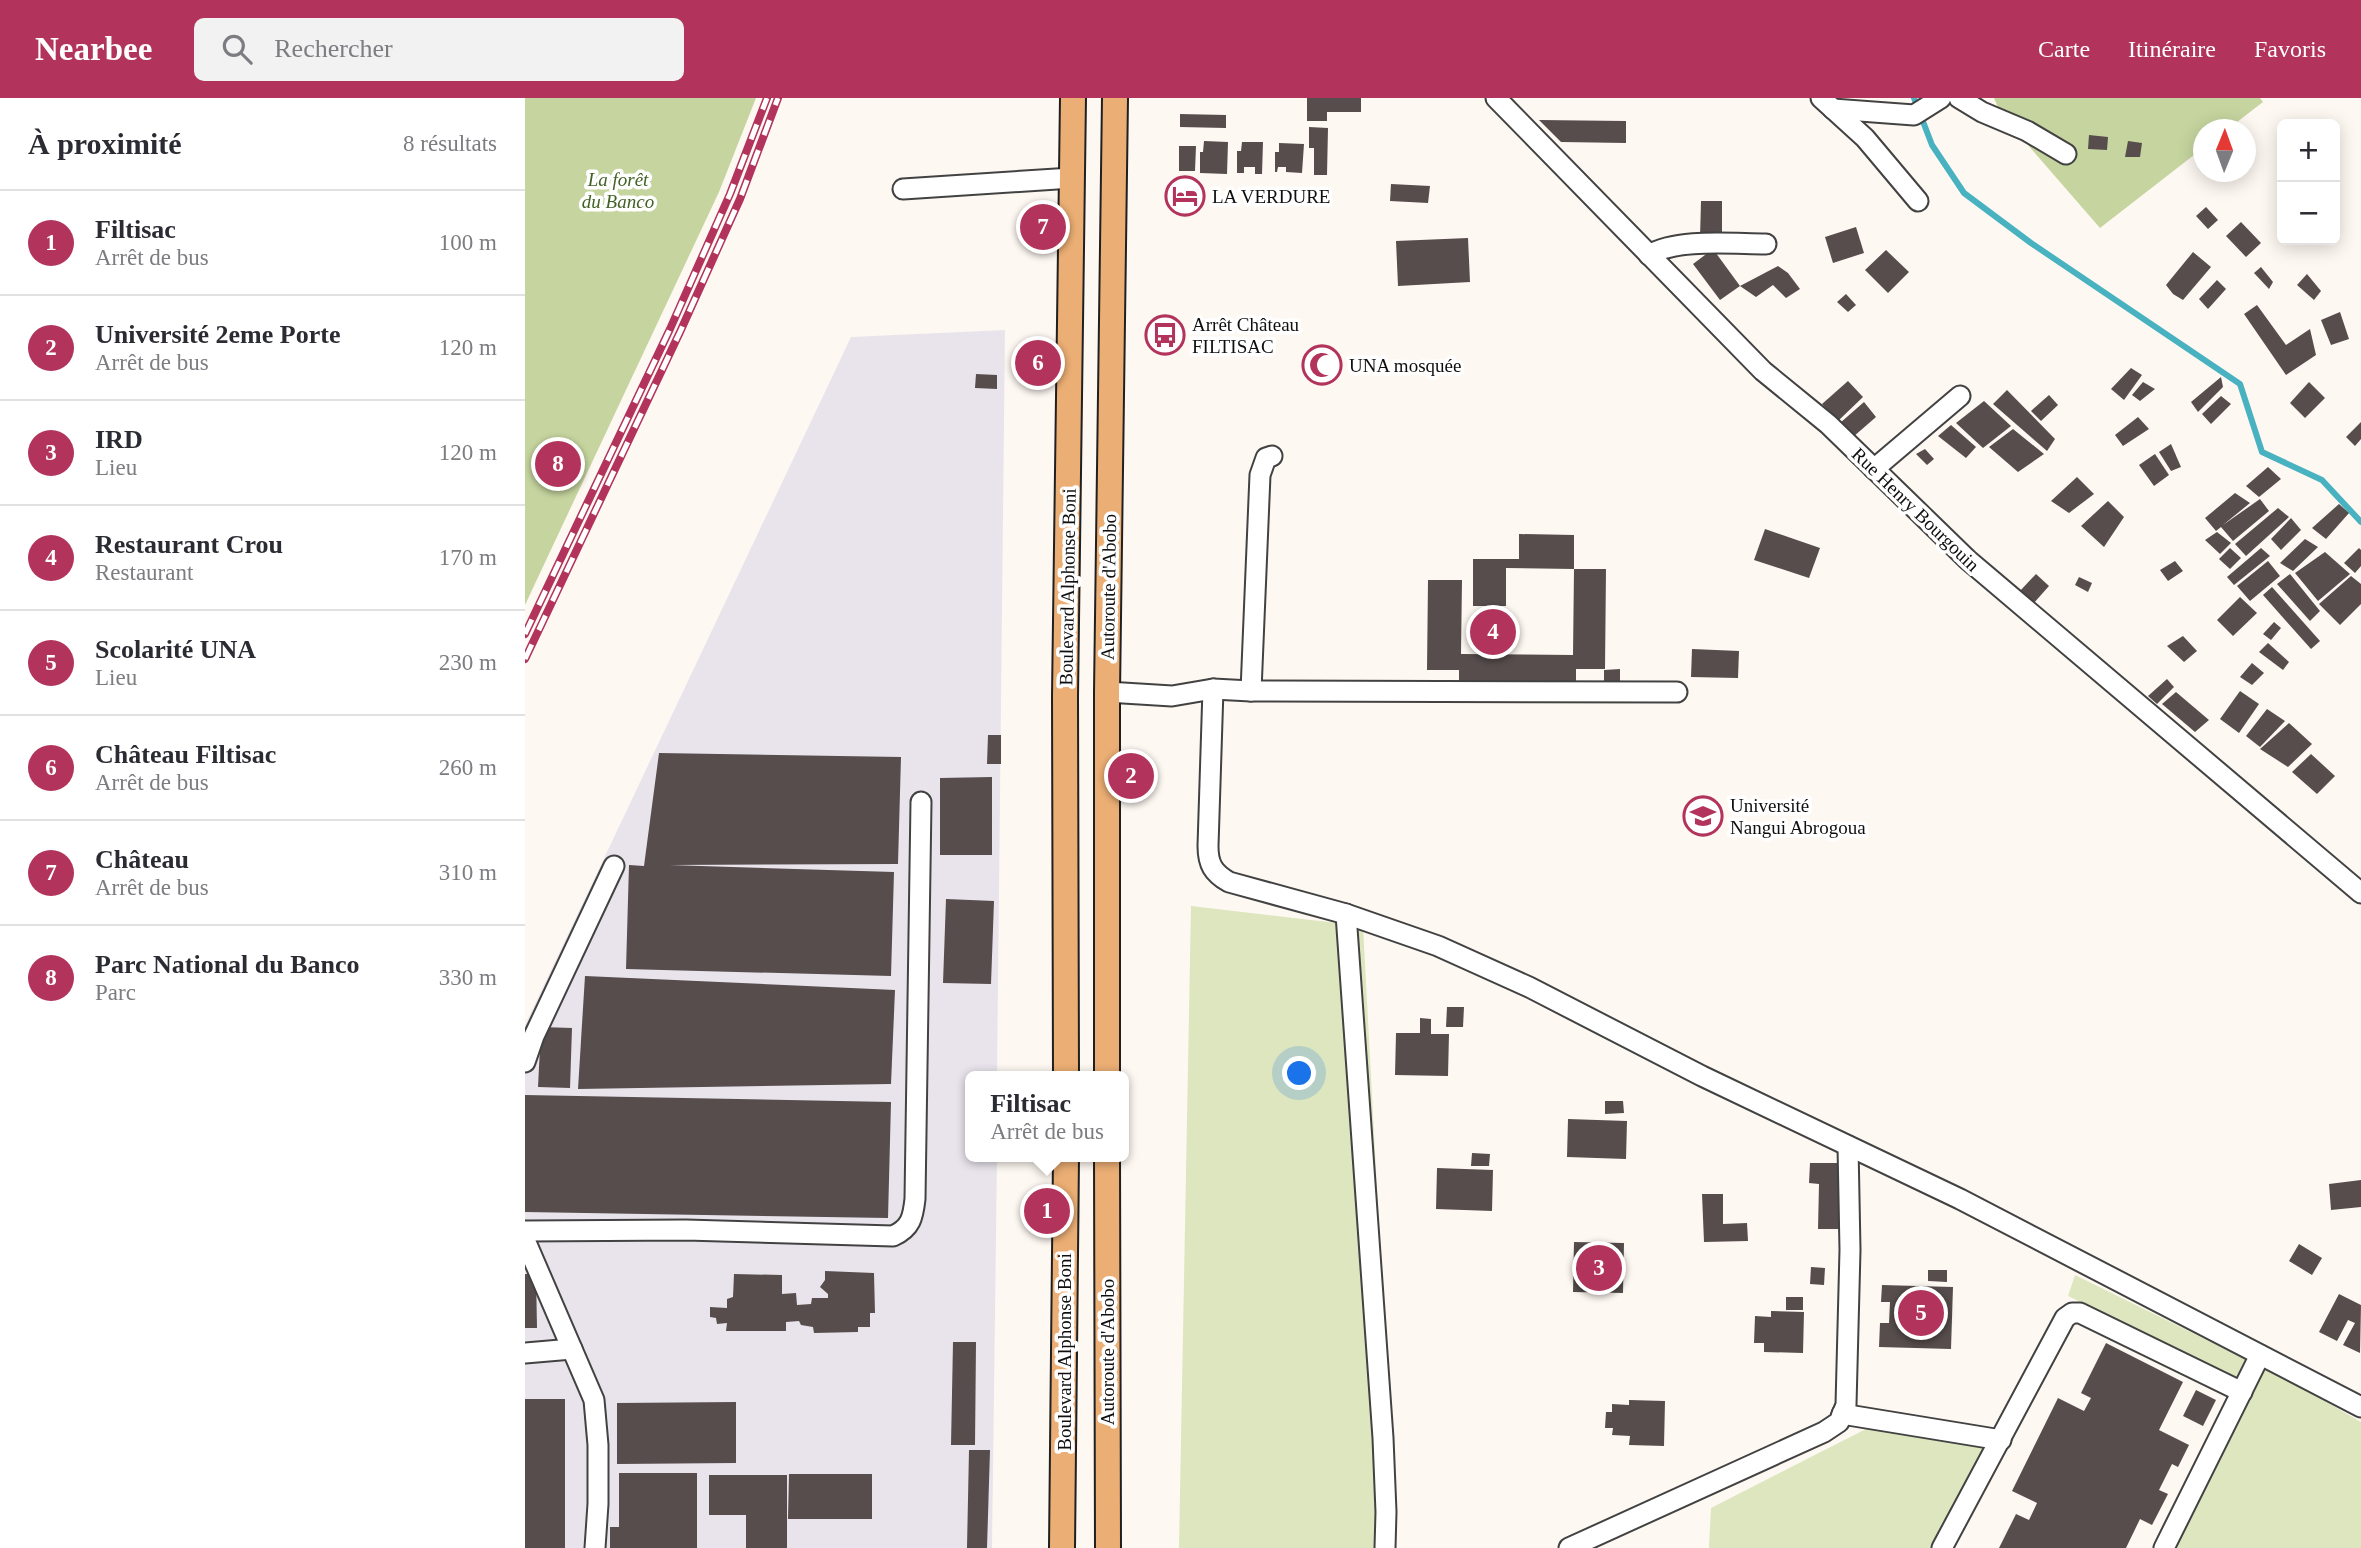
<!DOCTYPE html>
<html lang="fr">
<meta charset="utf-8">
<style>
body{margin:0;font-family:Georgia,serif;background:#f2f2f3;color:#2b2b33}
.controls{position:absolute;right:21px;top:21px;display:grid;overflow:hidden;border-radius:10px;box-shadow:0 4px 18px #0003}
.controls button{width:63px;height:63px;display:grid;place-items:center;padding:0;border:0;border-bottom:2px solid #e1e1e2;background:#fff;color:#2b2b33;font:35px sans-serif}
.compass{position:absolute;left:1668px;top:21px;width:63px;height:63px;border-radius:50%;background:#fff;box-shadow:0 4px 18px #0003;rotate:1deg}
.you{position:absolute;left:775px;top:976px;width:24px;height:24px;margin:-18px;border:5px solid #fff;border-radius:50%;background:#1a73e8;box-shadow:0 0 0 10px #1a73e833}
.badge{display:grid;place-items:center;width:46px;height:46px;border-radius:50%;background:#b2335c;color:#fff;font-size:23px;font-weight:700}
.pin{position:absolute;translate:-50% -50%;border:4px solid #fff;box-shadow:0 2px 7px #0006}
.popup{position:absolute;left:440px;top:973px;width:164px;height:91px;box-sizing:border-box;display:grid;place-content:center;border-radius:10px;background:#fff;filter:drop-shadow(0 2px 5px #0005);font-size:23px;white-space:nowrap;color:#7c7c81}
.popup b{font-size:26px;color:#2b2b33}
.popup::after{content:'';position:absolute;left:50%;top:100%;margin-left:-14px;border:14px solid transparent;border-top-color:#fff}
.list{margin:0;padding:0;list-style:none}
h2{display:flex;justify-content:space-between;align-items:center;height:91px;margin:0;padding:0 28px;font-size:30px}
h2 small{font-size:23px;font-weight:400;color:#7c7c81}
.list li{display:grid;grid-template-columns:46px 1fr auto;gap:21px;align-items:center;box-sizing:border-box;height:105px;padding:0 28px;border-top:2px solid #e1e1e2}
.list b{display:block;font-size:26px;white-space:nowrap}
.list p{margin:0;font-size:23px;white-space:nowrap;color:#7c7c81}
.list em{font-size:23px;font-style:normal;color:#7c7c81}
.icon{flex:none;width:38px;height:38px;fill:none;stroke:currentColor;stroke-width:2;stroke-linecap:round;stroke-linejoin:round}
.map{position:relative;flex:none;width:1836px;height:1450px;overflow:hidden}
header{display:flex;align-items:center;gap:42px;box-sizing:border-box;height:98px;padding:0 35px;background:#b2335c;color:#fff}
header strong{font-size:33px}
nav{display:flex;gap:38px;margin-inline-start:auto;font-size:24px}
.search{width:490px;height:63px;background:#f2f2f3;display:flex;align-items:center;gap:18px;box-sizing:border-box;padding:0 24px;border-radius:10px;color:#7c7c81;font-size:26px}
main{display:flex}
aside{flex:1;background:#fff}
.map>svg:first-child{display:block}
.industrial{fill:#e9e4ec}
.green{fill:#dde6be}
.forest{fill:#c6d59f}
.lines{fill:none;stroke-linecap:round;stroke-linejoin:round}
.stream{stroke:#49b2c1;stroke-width:6}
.building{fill:#564d4c}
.minor-casing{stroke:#424242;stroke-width:23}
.major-casing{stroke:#202020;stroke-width:28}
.minor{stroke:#fff;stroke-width:19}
.major{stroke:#ebae74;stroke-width:24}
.rail-casing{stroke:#b2335c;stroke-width:8}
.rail{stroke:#fff;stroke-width:5;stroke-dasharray:16;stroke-linecap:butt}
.labels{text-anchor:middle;stroke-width:7;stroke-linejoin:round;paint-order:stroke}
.park-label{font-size:19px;font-style:italic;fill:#426125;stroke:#fff}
.poi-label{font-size:19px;fill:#0f0f0f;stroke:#fff;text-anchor:start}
.street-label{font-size:19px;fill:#0f0f0f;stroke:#fff}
</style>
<header>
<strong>Nearbee</strong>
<div class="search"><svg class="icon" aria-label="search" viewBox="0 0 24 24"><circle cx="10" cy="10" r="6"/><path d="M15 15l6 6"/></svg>Rechercher</div>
<nav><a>Carte</a><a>Itinéraire</a><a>Favoris</a></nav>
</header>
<main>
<aside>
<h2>À proximité<small>8 résultats</small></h2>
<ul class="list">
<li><span class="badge">1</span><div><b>Filtisac</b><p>Arrêt de bus</p></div><em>100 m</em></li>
<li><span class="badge">2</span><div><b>Université 2eme Porte</b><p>Arrêt de bus</p></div><em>120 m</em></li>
<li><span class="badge">3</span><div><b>IRD</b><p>Lieu</p></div><em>120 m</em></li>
<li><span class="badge">4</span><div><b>Restaurant Crou</b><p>Restaurant</p></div><em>170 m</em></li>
<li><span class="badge">5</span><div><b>Scolarité UNA</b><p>Lieu</p></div><em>230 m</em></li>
<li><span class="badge">6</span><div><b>Château Filtisac</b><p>Arrêt de bus</p></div><em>260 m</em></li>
<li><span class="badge">7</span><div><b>Château</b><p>Arrêt de bus</p></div><em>310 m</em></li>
<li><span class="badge">8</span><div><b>Parc National du Banco</b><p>Parc</p></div><em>330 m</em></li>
</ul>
</aside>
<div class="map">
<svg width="1836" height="1450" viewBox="0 0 1836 1450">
<rect width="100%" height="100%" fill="#fef8f2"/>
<path class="industrial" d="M480,232l-8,746h-27v81h27l-5,391h-467v-523l326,-688z"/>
<g class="green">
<path d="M666,808l172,20 31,584 -8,38h-207z"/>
<path d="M1550,1177l215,106 71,41v126h-186l80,-161 -187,-91z"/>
<path d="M1345,1329l114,20 -51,101h-224l2,-40z"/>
</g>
<g class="forest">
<path d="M0,0h231l-37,94 -194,413z"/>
<path d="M1469,0h266l3,4 -35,27 -25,1v18l-103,80 -99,-114z"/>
</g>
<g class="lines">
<path class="stream" d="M1389,0l18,47 32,48 67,50 209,141 22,68 60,28 39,42"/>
</g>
<g class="building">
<path d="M782,0h54v14h-34v9h-20z"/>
<path d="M655,16l46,1v13l-46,-1z"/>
<path d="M1014,22l87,1v22l-65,-1z"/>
<path d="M784,29l19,1 -1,47h-13v-27h-5z"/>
<path d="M1564,37l19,2 -1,13 -19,-1z"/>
<path d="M679,43l24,1 -1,32 -27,-1v-21h3z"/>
<path d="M1603,43l14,2 -2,14h-15z"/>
<path d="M717,44h21l-1,32h-7v-7h-11v6h-7v-22h4z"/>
<path d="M754,45l25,1 -2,29 -16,-1v-5h-8l-1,5h-2v-20h4z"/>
<path d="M654,48h17l-1,25h-16z"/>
<path d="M866,86l39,2 -2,17 -38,-2z"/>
<path d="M1176,103h21v38l-22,-1z"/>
<path d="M1681,109l12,13 -10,9 -12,-13z"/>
<path d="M1716,124l20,21 -15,14 -20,-21z"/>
<path d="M1331,129l8,26 -31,10 -8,-26z"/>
<path d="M943,140l2,44 -72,4 -2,-45z"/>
<path d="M1188,151l27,37 -20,14 -27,-36z"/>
<path d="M1361,152l23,22 -21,21 -23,-23z"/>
<path d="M1668,154l18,15 -28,33 -10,-6 -7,-9z"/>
<path d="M1253,168l10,7 12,16 -14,9 -13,-13 -17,12 -16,-11z"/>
<path d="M1736,169l12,15 -4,7 -15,-16z"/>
<path d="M1782,176l14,17 -7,9 -17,-15z"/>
<path d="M1692,182l9,9 -18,20 -9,-10z"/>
<path d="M1321,196l10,11 -8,7 -11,-10z"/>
<path d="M1732,207l29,40 24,-16 6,26 -30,20 -42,-61z"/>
<path d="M1815,214l9,27 -18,6 -10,-25z"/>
<path d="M1606,270l11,7 -18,25 -13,-11z"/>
<path d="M451,276l21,1v14l-22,-1z"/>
<path d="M1696,279l2,10 -25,25 -7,-10z"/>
<path d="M1323,283l15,16 -25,24 -16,-17z"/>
<path d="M1618,284l12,7 -15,12 -8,-6z"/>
<path d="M1784,284l16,16 -20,20 -15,-15z"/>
<path d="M1482,292l48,49 -8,12 -54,-47z"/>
<path d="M1524,297l9,10 -17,16 -10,-10z"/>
<path d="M1696,298l10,8 -20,20 -9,-10z"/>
<path d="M1459,303l27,25 -28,22 -27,-25z"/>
<path d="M1339,304l12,15 -23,20 -13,-14z"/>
<path d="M1613,319l11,12 -26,17 -8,-11z"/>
<path d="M1836,324v17l-6,7 -9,-9z"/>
<path d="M1426,327l25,22 -10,11 -28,-22z"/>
<path d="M1488,331l31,25 -26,18 -29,-25z"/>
<path d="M1646,346l10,23 -10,4 -12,-19z"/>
<path d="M1400,351l9,10 -7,6 -11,-11z"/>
<path d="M1630,356l14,21 -15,11 -15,-21z"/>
<path d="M1743,369l13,12 -22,18 -13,-11z"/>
<path d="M1552,379l17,17 -25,19 -18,-12z"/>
<path d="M1710,395l15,10 -27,22 37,-26 9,12 -36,30 -12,-14 -5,4 -11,-13z"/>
<path d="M1583,403l16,16 -20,30 -23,-21z"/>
<path d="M1814,406l10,9 -23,26 -14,-11z"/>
<path d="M1753,410l11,9 -43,39 -11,-12z"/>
<path d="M1766,420l10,12 -20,20 -10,-11z"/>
<path d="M1240,431l55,19 -11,30 -55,-18z"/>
<path d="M1692,434l14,11 -11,11 -15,-14z"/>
<path d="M994,436l55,1v34l-68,-1v38h-33v-47h46z"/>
<path d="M1780,441l13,8 -25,24 -13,-8z"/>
<path d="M1705,450l11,10 -11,11 -11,-10z"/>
<path d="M1736,450l9,8 -36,29 -7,-8z"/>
<path d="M1834,450l2,2v16l-6,7 -11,-10z"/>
<path d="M1800,454l25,22 -32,27 -23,-28z"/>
<path d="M1650,463l8,10 -15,10 -8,-11z"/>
<path d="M1743,463l12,15 -30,25 -13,-15z"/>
<path d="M1049,471h32l-1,100h-29v16l-117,-2v-13h-32l1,-90h34l-1,74 112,1z"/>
<path d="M1511,476l13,12 -16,18 -14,-12z"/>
<path d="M1765,476l30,37 -10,10 -33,-37z"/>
<path d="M1826,478l10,8v20l-21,21 -21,-21z"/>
<path d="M1554,479l13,6 -4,9 -13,-7z"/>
<path d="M1747,489l48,54 -9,8 -48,-54z"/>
<path d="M1715,499l17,16 -24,23 -16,-16z"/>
<path d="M1749,524l7,6 -10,12 -8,-6z"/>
<path d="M1658,538l14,15 -13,11 -17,-16z"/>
<path d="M1743,545l21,19 -6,8 -24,-18z"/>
<path d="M1167,551l47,2 -1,27 -47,-1z"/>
<path d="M1727,565l12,10 -12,12 -12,-8z"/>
<path d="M1095,571v13h-16v-12z"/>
<path d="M1642,581l7,8 -17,17 -9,-8z"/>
<path d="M1715,593l19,13 -20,29 -19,-14z"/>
<path d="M1651,594l33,28 -14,12 -33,-28z"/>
<path d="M1742,611l18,12 -25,26 -14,-11z"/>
<path d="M1764,625l23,21 -24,23 -28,-18z"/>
<path d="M463,637h13v29h-14z"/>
<path d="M134,655l242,4 -3,107 -229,1 225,7 -3,104 -265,-7 3,-104 15,1z"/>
<path d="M1786,656l24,22 -18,18 -25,-22z"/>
<path d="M467,679v78h-52v-77z"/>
<path d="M421,801l48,2 -3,83 -48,-1z"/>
<path d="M60,878l310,14 -4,94 -313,5z"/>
<path d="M922,909h17l-1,20h-17z"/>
<path d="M895,920l11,1v15h18l-1,42 -53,-1 1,-42h24z"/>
<path d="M16,929l31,1 -2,60 -32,-1z"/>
<path d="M0,997l366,7 -3,116 -363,-6z"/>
<path d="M1080,1003h18l1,12 -19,1z"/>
<path d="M1043,1021l59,2 -1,38 -59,-2z"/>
<path d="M947,1055l18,1 -1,12h-18z"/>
<path d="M1285,1065h31l-1,66h-22l1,-45 -10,-1z"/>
<path d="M912,1070l56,2 -1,41 -56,-2z"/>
<path d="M1836,1082v27l-30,3 -2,-26z"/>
<path d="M1177,1096h21v30l24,-1 1,18 -44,1z"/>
<path d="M1049,1144l50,1 -1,50 -50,-1z"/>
<path d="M1774,1146l23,14 -10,17 -23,-14z"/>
<path d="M1286,1169l14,1 -1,17 -14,-1z"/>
<path d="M1403,1172h19v12l-19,-1z"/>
<path d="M300,1173l49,2 1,40h-5v14h-12v5l-44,1 -1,-6 -12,-2 -2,-4 -13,1v9h-60l1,-8 -10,1 -1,-6 -6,-1v-10l17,1v-9l6,-2 1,-23 48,1v19l14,-1 1,12 14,-1 1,-6h16v-4l-8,-7 5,-7z"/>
<path d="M0,1176h11l1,54h-12z"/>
<path d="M1357,1187l71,2 -2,62 -72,-2 1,-24h9l1,-21h-9z"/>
<path d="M1814,1196l22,11 -1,48 -17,-8 12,-22 -7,-3 -11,21 -18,-9z"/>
<rect x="1261" y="1199" width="17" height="13"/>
<path d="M1246,1213l33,1 -1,41 -39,-1v-9h-10l1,-27 16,1z"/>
<path d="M428,1244h23l-1,103h-24z"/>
<path d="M1581,1245l77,39 -24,48 30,15 -11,22 -6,-3 -13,26 9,4 -16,31 -12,-6 -14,29h-127l17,-34 13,6 8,-17 -25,-12 46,-93 26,13 7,-13 -10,-5z"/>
<path d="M1671,1292l20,10 -13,26 -20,-10z"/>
<rect x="0" y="1301" width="40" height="149"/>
<path d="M1104,1302l36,1 -1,45 -35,-1 1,-9 -18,-1 1,-7h-8l1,-16h6v-8l17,1z"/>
<path d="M211,1304v61l-119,1v-61z"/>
<path d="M444,1352h21l-3,98h-20z"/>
<path d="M94,1375h78v75h-87v-21h9z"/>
<path d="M264,1376h83v45h-84z"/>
<path d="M184,1377h78v73h-41v-33h-37z"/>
</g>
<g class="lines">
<g class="minor-casing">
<g id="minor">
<path d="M971,0l267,273 65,53 140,136 393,333"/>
<path d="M1296,0l44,40 53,63"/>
<path d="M1434,0l23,14 45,19 39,23"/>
<path d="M1308,11l81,6 27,-17"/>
<path d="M378,91l169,-11"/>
<path d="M1124,157c28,-17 84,-11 117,-11"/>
<path d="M1349,371l86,-73"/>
<path d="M688,591l-5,157c0,18 5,27 21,36l117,32 92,32 91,41 173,89 258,123 401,208"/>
<path d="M726,593l9,-216 6,-17 6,-2"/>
<path d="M582,594l65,4 41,-7 38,2 426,1"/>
<path d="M821,816l37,524 3,74 -1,36"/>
<path d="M0,964l9,-26 80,-170"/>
<path d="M0,1133l161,-1 207,6c18,-8 20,-19 22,-37l6,-397"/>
<path d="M0,1142l69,160 4,45v59l-3,44"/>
<path d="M0,1255l47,-4"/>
<path d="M1317,1316l159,26"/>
<path d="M1044,1450l255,-116 15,-10 7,-17 4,-155 -2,-104"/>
<path d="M1417,1450l123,-230 7,-5h8l162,79"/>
<path d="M1639,1450l96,-193"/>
</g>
</g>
<g class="major-casing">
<g id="major">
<path d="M541,978l-1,-380 8,-598"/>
<path d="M582,978v-384l8,-594"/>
<path d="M582,1059l1,391"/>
<path d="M537,1450l4,-391"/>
</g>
</g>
<use href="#minor" class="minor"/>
<use href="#major" class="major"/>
<g class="rail-casing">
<g id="rail">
<path d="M0,536l145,-305 60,-135 37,-96"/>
<path d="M0,561l155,-327 60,-133 38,-101"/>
</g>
</g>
<use href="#rail" class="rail"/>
</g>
<defs>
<g id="hotel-ring" transform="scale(2.0125)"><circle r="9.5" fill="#fff" stroke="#b2335c" stroke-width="1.5"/><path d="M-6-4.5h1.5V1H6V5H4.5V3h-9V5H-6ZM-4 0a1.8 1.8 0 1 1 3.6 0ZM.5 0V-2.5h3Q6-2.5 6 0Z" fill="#b2335c"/></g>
<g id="bus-ring" transform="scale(2.0125)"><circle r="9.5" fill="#fff" stroke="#b2335c" stroke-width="1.5"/><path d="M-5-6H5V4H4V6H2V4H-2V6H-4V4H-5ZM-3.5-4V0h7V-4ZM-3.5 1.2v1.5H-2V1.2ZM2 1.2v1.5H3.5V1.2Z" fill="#b2335c"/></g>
<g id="mosque-ring" transform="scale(2.0125)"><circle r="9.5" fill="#fff" stroke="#b2335c" stroke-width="1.5"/><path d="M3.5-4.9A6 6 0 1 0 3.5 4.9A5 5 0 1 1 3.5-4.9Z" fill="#b2335c"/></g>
<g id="university-ring" transform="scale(2.0125)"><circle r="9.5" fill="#fff" stroke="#b2335c" stroke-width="1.5"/><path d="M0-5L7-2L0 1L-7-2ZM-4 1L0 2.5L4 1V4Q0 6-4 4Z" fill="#b2335c"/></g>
</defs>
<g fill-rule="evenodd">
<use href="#hotel-ring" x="660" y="98"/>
<use href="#bus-ring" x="640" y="237"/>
<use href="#mosque-ring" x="797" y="267"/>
<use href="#university-ring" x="1178" y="718"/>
</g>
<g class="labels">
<g class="park-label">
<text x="93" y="88">La forêt<tspan x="93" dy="22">du Banco</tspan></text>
</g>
<g class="poi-label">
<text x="687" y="105">LA VERDURE</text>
<text x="667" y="233">Arrêt Château<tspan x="667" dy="22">FILTISAC</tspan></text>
<text x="824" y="274">UNA mosquée</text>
<text x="1205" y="714">Université<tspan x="1205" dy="22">Nangui Abrogoua</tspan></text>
</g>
<g class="street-label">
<text transform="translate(1391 411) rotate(44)" y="7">Rue Henry Bourgouin</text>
<text transform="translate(542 489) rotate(-89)" y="7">Boulevard Alphonse Boni</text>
<text transform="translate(583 489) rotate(-89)" y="7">Autoroute d'Abobo</text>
<text transform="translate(539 1254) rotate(-90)" y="7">Boulevard Alphonse Boni</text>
<text transform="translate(582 1254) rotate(-90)" y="7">Autoroute d'Abobo</text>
</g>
</g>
</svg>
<div class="controls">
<button>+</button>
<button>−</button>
</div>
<svg class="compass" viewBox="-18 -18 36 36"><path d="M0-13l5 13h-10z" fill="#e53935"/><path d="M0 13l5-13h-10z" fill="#7c7c81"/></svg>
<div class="you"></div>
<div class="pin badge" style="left:522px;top:1113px">1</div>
<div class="popup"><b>Filtisac</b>Arrêt de bus</div>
<div class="pin badge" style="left:606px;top:678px">2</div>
<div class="pin badge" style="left:1074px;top:1170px">3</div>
<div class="pin badge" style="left:968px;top:534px">4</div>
<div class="pin badge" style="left:1396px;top:1215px">5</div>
<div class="pin badge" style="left:513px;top:265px">6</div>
<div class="pin badge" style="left:518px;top:129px">7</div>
<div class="pin badge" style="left:33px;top:366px">8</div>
</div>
</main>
